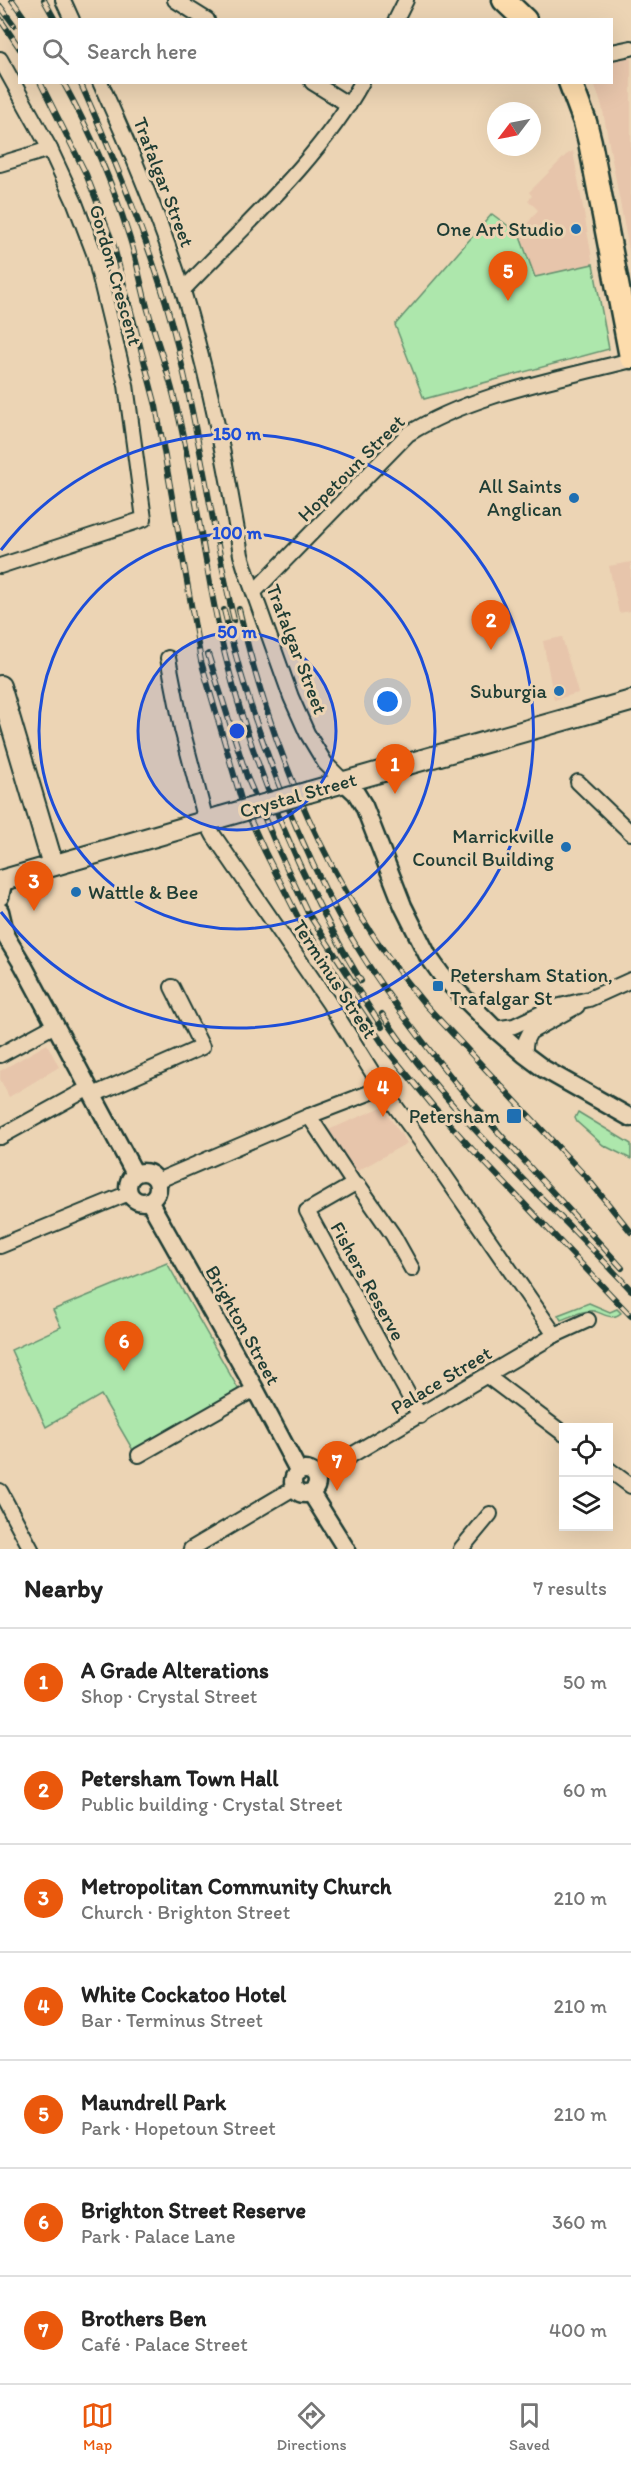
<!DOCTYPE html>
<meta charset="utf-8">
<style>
body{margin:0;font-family:Itim,sans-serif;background:#f2f2f2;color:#222}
.controls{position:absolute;right:18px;bottom:18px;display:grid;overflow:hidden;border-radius:0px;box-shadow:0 6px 24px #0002}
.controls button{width:54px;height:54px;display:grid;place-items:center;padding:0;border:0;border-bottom:2px solid #e0e0e0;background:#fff;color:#222;font:30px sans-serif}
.compass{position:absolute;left:487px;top:102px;width:54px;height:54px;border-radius:50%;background:#fff;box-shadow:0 6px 24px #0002;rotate:238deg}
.you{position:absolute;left:388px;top:702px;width:21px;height:21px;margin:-15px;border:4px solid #fff;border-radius:50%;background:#1a73e8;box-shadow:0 0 0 9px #1a73e833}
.badge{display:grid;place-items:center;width:39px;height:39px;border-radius:50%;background:#ea580c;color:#fff;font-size:20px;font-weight:700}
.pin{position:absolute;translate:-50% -50px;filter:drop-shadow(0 2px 3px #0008)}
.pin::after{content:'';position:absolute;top:32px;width:21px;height:18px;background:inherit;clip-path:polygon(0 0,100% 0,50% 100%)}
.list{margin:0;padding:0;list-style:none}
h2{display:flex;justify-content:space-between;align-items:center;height:78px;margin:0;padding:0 24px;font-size:26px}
h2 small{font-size:20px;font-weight:400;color:#767676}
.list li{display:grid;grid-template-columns:39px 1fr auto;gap:18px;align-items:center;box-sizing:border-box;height:108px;padding:0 24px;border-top:2px solid #e0e0e0}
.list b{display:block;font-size:22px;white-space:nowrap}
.list p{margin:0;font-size:20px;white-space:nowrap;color:#767676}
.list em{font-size:20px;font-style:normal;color:#767676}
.icon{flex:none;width:33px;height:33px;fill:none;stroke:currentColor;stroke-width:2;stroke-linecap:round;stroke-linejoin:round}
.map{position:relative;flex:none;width:631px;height:1549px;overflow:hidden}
.search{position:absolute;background:#fff;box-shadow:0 6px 24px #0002;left:18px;right:18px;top:18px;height:66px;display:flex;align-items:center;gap:15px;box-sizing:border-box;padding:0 21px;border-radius:0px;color:#767676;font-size:22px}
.sheet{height:834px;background:#fff}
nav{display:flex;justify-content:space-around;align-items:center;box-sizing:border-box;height:84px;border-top:2px solid #e0e0e0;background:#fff;font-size:16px;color:#767676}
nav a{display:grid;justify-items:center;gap:3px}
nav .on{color:#ea580c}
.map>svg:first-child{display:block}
.built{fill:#e7c5ab}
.green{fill:#ade7ac;stroke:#669270;stroke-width:1.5}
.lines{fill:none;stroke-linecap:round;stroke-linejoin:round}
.minor-casing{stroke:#1f3d34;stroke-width:18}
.tertiary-casing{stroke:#1f3d34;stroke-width:21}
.secondary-casing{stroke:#1f3d34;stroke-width:24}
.trunk-casing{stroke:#1f3d34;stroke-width:27}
.minor{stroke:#ecd4b4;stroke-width:14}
.tertiary{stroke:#ecd4b4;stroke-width:16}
.secondary{stroke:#ecd4b4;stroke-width:20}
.trunk{stroke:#fddcac;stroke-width:22}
.rail-casing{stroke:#1f3d34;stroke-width:6}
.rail{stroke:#ecd4b4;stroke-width:4;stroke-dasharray:11;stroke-linecap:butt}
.secondary-bridge-casing{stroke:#1f3d34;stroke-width:24;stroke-linecap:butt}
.secondary-bridge{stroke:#ecd4b4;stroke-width:20}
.ring{fill:none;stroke:#1d4ed8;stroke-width:3}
.poi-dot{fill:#1f6fb2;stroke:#ecd4b4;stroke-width:2}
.labels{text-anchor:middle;stroke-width:6;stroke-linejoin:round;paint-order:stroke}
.street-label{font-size:20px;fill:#1f3d34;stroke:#ecd4b4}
.poi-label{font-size:20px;fill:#1f3d34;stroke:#ecd4b4;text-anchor:end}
.centre{fill:#1d4ed8;stroke:#ecd4b4;stroke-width:3}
.ring-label{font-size:18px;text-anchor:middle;font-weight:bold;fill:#1d4ed8;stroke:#ecd4b4;stroke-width:6;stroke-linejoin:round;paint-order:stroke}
</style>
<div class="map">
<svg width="631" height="1549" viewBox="0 0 631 1549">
<rect width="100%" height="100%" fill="#ecd4b4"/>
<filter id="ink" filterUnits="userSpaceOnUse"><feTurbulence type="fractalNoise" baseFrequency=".0167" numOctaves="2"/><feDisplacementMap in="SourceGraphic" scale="12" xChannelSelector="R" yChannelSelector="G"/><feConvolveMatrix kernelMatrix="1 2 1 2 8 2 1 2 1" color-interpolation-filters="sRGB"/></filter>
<g filter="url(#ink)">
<g class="built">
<path d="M631,44v217l-29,-155 -8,-23 18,-1v-32z"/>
<path d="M573,151l20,113 -58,14 -16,-44 19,-24 -10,-10 4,-4 -3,-4 37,-37z"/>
<path d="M631,562v49l-12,2 -10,-47z"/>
<path d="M562,637l16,56 -24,7 -11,-59z"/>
<path d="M47,1044l12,23 -50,30 -9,-18v-8z"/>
<path d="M382,1107l25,36 -53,30 -28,-42z"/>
</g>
<g class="green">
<path d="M492,214l27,20 16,43 58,-13 16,85 -185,50 -29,-74z"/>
<path d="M578,1112l53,32v15l-28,-14 -26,-23 -2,-4z"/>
<path d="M167,1263l73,129 -106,60 -33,-57 -55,32 -35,-77 50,-23 -8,-17z"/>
<path d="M589,1303l21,9 7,-3 4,4c-10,8 -16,1 -27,-2 -10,-2 -24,6 -33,9l-3,-5z"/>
</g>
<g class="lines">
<g class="minor-casing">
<g id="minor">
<path d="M63,0l9,20"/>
<path d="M175,0l32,20"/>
<path d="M396,20l10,-20"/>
<path d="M612,52l19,-4"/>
<path d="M0,59l50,90 25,54 19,50 32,132 18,134 -144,47"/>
<path d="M100,82c31,68 61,138 83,209 26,86 44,176 58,264l5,16 45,126 16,36 18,30 19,19"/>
<path d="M312,82l37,23"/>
<path d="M0,164l50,-15"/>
<path d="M183,290c60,-63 137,-131 179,-208"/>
<path d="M254,592l154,-158c66,-41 148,-54 223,-74"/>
<path d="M168,658l14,71 24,92 8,15 115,167 53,85 38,52 135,195"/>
<path d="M578,782l53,51"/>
<path d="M495,1029l19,-3 38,-18 37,-9 42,-19"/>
<path d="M524,1054l2,-14 4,-8 47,-26"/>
<path d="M0,1055l55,-30"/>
<path d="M93,1095l109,-48 -30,-60"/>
<path d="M309,1116l45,68 5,2 34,49 19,34"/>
<path d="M0,1137l89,-49"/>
<path d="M157,1181l152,-65 73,-28"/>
<path d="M354,1184l-47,27 113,205"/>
<path d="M0,1246l129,-53"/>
<path d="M487,1376l77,58"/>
<path d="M139,1455l116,-66"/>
<path d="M608,1469l23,17"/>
<path d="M316,1476l239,-141 33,-15"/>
<path d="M0,1491l31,58"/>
<path d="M191,1549l103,-61"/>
<path d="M461,1549l29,-35"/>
</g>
</g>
<g class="tertiary-casing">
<g id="tertiary">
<path d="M344,782l12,11 8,13 39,100 25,50 15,21 52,52 29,25 20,15 87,49"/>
<path d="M0,897l4,-18"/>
<path d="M0,911l5,21"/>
<path d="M0,927l23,38 112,209"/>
<circle cx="143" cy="1187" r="15"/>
<path d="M149,1201l106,188 44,83"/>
<circle cx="305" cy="1482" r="12"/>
<path d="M311,1493l35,56"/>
</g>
</g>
<g class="secondary-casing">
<g id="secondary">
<path d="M0,686l53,179"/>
<path d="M309,792l322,-91"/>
<path d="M0,881l221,-64"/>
</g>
</g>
<g class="trunk-casing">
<g id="trunk">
<path d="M504,0l21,20"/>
<path d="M570,82l15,40 5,20 41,215"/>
</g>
</g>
<use href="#minor" class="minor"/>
<use href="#tertiary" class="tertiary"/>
<use href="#secondary" class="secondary"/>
<use href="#trunk" class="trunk"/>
<g class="rail-casing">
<g id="rail">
<path d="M12,0l14,20"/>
<path d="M44,0l11,20"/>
<path d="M0,6l14,19"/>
<path d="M0,19l20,30"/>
<path d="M40,82l46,92 27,69 43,163 45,255 40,138 24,53 34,67 88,131 46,56 39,43 159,167"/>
<path d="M63,82c26,47 50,103 66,154 8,24 12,50 19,74 8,29 19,58 26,87 22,85 30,173 51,258 28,112 77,228 136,326"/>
<path d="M80,82c33,73 63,145 86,221 30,104 43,212 68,317"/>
<path d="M239,609c32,141 90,281 184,393l164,176 44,54"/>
<path d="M224,610c24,100 60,198 106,289 31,61 74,120 117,173 55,68 117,131 175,196"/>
<path d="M208,654l39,123 30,70 31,66 74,114"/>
<path d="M382,1014c69,104 165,185 249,276"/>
</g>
</g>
<use href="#rail" class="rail"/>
<g class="secondary-bridge-casing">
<path id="secondary-bridge" d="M221,817l88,-25"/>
</g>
<use href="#secondary-bridge" class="secondary-bridge"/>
</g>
</g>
<circle cx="237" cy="731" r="99" fill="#1d4ed8" fill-opacity=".12"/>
<g class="ring">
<circle cx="237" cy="731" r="99"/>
<circle cx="237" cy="731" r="198"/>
<path d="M1 550A297 297 0 1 1 1 912"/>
</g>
<g class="poi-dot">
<circle cx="576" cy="229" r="6"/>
<circle cx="574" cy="498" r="6"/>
<circle cx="559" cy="691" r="6"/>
<circle cx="566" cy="847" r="6"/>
<circle cx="76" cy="892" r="6"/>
<rect x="432" y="980" width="12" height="12" rx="3"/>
<rect x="506" y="1108" width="16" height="16" rx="3"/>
</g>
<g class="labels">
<g class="street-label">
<text transform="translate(164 182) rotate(69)" y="7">Trafalgar Street</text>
<text transform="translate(116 275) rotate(74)" y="7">Gordon Crescent</text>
<text transform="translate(351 468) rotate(-45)" y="7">Hopetoun Street</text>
<text transform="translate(297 649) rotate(69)" y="7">Trafalgar Street</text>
<text transform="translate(298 795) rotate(-16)" y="7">Crystal Street</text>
<text transform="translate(335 979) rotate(57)" y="7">Terminus Street</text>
<text transform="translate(368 1281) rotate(61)" y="7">Fishers Reserve</text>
<text transform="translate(243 1325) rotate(61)" y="7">Brighton Street</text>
<text transform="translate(441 1380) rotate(-31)" y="7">Palace Street</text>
</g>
<g class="poi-label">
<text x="564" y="236">One Art Studio</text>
<text x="562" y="493">All Saints<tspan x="562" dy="23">Anglican</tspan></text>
<text x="547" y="698">Suburgia</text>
<text x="554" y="843">Marrickville<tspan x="554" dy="23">Council Building</tspan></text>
<text x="88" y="899" text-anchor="start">Wattle &amp; Bee</text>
<text x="450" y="982" text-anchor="start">Petersham Station,<tspan x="450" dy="23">Trafalgar St</tspan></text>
<text x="500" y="1123">Petersham</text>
</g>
</g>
<circle cx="237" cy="731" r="9" class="centre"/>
<g class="ring-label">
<text x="237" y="440">150 m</text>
<text x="237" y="539">100 m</text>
<text x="237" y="638">50 m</text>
</g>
</svg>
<div class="controls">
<button><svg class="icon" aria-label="locate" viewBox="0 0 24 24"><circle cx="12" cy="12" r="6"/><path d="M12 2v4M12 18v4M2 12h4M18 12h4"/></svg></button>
<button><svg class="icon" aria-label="layers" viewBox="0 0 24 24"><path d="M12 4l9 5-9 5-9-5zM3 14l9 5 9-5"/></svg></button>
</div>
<svg class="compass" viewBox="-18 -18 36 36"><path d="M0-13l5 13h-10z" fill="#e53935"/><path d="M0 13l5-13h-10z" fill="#767676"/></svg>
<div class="you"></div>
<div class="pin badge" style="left:395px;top:794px">1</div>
<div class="pin badge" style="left:491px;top:650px">2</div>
<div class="pin badge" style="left:34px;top:911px">3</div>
<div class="pin badge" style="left:383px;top:1117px">4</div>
<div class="pin badge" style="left:508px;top:301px">5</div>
<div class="pin badge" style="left:124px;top:1371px">6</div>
<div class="pin badge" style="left:337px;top:1491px">7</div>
<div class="search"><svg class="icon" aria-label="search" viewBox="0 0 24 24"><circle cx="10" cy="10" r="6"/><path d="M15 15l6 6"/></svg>Search here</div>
</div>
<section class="sheet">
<h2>Nearby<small>7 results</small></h2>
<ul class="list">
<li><span class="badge">1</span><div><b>A Grade Alterations</b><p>Shop · Crystal Street</p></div><em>50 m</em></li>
<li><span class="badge">2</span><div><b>Petersham Town Hall</b><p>Public building · Crystal Street</p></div><em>60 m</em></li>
<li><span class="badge">3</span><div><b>Metropolitan Community Church</b><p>Church · Brighton Street</p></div><em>210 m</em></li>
<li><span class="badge">4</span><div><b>White Cockatoo Hotel</b><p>Bar · Terminus Street</p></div><em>210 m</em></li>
<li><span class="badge">5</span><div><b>Maundrell Park</b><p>Park · Hopetoun Street</p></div><em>210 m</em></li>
<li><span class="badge">6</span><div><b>Brighton Street Reserve</b><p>Park · Palace Lane</p></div><em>360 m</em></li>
<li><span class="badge">7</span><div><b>Brothers Ben</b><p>Café · Palace Street</p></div><em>400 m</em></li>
</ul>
</section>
<nav>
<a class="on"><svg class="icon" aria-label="map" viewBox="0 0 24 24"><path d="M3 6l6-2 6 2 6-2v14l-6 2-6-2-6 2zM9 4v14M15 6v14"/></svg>Map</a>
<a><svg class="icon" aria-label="directions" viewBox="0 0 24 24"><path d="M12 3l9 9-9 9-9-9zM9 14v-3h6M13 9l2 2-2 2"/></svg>Directions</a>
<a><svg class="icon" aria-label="saved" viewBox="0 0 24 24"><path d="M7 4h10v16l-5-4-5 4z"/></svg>Saved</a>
</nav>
